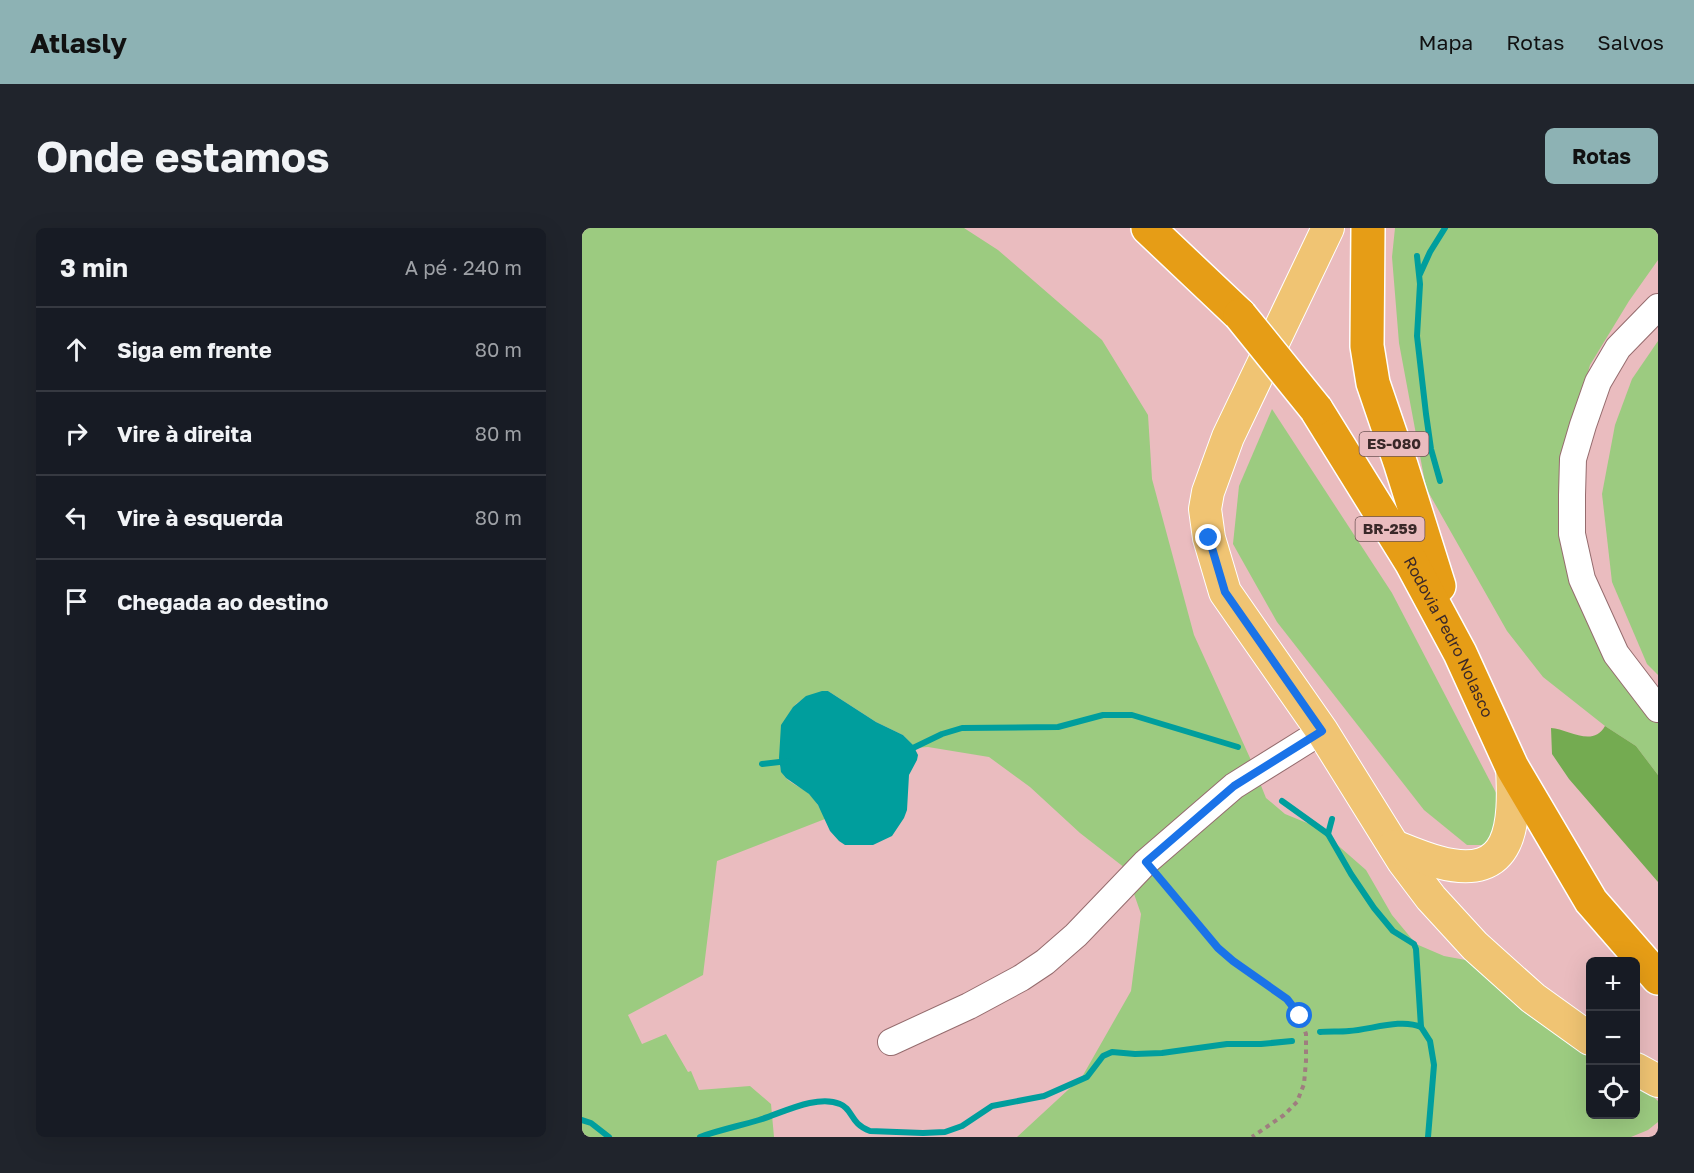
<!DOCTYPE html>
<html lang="pt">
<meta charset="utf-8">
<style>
body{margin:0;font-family:"Golos Text",sans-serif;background:#20242c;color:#f1f3f6}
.controls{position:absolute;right:18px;bottom:18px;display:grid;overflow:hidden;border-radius:9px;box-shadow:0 6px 24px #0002}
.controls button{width:54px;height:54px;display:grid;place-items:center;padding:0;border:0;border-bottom:2px solid #363941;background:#171b24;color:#f1f3f6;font:30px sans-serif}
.stop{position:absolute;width:18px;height:18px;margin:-14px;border:4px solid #1a73e8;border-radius:50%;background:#fff}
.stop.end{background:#1a73e8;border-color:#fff;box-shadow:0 2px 6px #0008}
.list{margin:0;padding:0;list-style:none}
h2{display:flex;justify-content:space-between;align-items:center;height:78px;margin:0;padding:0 24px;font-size:26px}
h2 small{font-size:20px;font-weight:400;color:#9ea1a6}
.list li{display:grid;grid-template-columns:39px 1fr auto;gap:18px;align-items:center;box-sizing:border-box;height:84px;padding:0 24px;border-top:2px solid #363941}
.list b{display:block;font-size:22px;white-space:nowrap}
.list em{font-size:20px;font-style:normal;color:#9ea1a6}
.icon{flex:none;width:33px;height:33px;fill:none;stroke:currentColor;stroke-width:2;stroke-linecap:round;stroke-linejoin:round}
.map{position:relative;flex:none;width:1076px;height:909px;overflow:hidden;border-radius:9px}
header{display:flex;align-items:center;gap:36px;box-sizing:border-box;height:84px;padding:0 30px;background:#8db2b4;color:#111}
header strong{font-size:28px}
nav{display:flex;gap:33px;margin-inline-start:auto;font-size:21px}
.intro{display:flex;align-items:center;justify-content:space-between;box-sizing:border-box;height:144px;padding:0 36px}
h1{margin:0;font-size:42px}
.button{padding:15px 27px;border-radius:9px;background:#8db2b4;color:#111;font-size:21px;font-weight:700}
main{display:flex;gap:36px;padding:0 36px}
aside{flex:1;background:#171b24;border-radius:9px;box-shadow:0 6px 24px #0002}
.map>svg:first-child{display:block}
.green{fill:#9ccb80}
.forest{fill:#74ab51}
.water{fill:#009e9d}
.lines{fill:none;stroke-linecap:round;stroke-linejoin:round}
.stream{stroke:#009e9d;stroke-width:6}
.minor-casing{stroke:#956c6e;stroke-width:28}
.major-casing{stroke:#fff;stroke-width:34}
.highway-casing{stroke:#fff;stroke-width:36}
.path{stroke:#9f7d7f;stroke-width:4;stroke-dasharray:4.5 4.5;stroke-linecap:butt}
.minor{stroke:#fff;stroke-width:26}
.major{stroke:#f0c473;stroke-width:32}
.highway{stroke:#e69d16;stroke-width:33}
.highway-bridge-casing{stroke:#fff;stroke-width:36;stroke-linecap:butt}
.highway-bridge{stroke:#e69d16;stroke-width:33}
.route{stroke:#1a73e8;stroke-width:8}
.labels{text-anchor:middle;stroke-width:4.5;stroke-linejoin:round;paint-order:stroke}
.shield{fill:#eabcbf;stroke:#6f5456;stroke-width:1.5}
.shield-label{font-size:15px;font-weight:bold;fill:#3a2829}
.street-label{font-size:16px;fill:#3a2829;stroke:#eabcbf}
</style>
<header>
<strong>Atlasly</strong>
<nav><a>Mapa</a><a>Rotas</a><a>Salvos</a></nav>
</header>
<div class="intro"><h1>Onde estamos</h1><a class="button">Rotas</a></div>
<main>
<aside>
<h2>3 min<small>A pé · 240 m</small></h2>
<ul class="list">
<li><svg class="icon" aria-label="ahead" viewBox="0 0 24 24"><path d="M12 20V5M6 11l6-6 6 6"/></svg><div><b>Siga em frente</b></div><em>80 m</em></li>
<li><svg class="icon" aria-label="right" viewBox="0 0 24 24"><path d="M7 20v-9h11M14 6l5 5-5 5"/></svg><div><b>Vire à direita</b></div><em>80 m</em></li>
<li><svg class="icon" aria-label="left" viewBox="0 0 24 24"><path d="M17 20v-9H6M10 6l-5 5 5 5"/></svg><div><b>Vire à esquerda</b></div><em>80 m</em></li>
<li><svg class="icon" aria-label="arrive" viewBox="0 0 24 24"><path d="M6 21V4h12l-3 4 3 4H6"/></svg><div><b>Chegada ao destino</b></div></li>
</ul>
</aside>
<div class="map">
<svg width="1076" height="909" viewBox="0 0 1076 909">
<rect width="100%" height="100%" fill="#eabcbf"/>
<g class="green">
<path d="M0,0h382l34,22 104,90 46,75 4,64 42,156 56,123 16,40 19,16 32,13 49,43 26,45 24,29 28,12 54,10 92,77v71h46v-33l22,20v21l-10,8 -17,7h-614l65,-60 49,-86 10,-77 -16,-46 -45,-35 -50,-46 -41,-30 -61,-10 -13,1 -12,-13 -27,-13 -48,-31c-6,0 -8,2 -13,3 -27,9 -27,21 -32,46 -2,10 -6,22 -1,32 4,10 17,14 25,20 8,7 14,17 18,27l-108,42 -14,114 -75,40 14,29 24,-10 22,38 3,-1 8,19 51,-4 21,18 3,33h-192z"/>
<path d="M813,0h263v32l-29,41 -39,64 -6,21 -15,136 89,196v57l-22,-29 -31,-20 -62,-49 -36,-46 -81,-143 -27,-145 -7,-86z"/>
<path d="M1076,113v334l-11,-11 -35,-82 -10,-88 13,-69 17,-46z"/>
<path d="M690,181l120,184 113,217 -17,35h-21l-43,-35 -147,-188 -44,-78 6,-58z"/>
</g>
<path class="forest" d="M1023,498l31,20 22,29v107l-89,-103 -17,-25 -1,-26c17,1 42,20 54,-2z"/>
<path class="water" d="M240,463h6l48,31 27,13 10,10 5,10 -1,5 -8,15 -2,35 -3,8 -12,18 -19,9h-28l-6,-4 -9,-10 -12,-26 -9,-11 -23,-16 -5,-6 -2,-14 2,-33 12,-18 13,-11z"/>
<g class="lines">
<g class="stream">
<path d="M835,28l3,28 -3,52 9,78 5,35 9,32"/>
<path d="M838,46l10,-22 15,-24"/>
<path d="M326,521l5,-1 29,-14 20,-6 96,-1 45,-12h29l106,32"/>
<path d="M180,536l26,-3"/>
<path d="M700,573l46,33 23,40 23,34 19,23 21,13 2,5 5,78 9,14 4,24 -6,72"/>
<path d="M746,606l4,-15"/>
<path d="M738,804c9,-1 19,0 29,-1 21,-1 52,-13 72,-4"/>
<path d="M0,892l9,3 18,14"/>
<path d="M118,909c19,-7 39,-11 59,-17 23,-7 58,-26 81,-16 13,5 10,20 30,27l53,2 22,-1 17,-6 30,-20 52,-10 43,-19 16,-21 9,-4 23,2 27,-1 65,-9h34l31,-3"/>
</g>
<g class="minor-casing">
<g id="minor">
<path d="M1076,79l-40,41 -20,34 -15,43 -10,34 -1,36v39l10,45 34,75 42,55"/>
<path d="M309,814l78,-36 52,-28 24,-16 31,-27 70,-73 88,-76 88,-55"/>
</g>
</g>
<g class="major-casing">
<g id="major">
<path d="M746,0l-100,209 -20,55 -3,17 4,29 16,54 97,139 81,130 28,37 44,48 58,52 57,41"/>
<path d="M812,618c15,6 29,12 44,16 76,21 77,-39 74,-95"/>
<path d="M1054,841l22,12"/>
</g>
</g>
<g class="highway-casing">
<g id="highway">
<path d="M566,0l92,87"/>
<path d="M786,0l-1,118 6,37 28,82 38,121"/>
<path id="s1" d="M734,181l95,153 49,91 52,114 79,134 67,77"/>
</g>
</g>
<path class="path" d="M577,649l59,71 15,13 54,38 13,17 6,18v27l-2,23 -7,18 -13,13 -32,22"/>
<use href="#minor" class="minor"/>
<use href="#major" class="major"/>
<use href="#highway" class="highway"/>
<g class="highway-bridge-casing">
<path id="highway-bridge" d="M658,87l76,94"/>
</g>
<use href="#highway-bridge" class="highway-bridge"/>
</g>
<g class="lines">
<path class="route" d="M627,310l16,54 97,139 -88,55 -88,76 72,86 15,13 54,38 13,17"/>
</g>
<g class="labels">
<g class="shield">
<rect x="777.5" y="204" width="69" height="24" rx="4.5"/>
<rect x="773.5" y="289" width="69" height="24" rx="4.5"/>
</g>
<g class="shield-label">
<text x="812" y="221">ES-080</text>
<text x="808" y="306">BR-259</text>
</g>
<g class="street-label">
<text dy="6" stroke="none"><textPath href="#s1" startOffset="264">Rodovia Pedro Nolasco</textPath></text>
</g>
</g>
</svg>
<div class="controls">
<button>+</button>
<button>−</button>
<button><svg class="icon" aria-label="locate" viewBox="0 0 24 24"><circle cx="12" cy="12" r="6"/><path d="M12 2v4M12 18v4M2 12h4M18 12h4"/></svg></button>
</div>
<div class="stop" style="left:718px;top:788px"></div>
<div class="stop end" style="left:627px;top:310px"></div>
</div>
</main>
